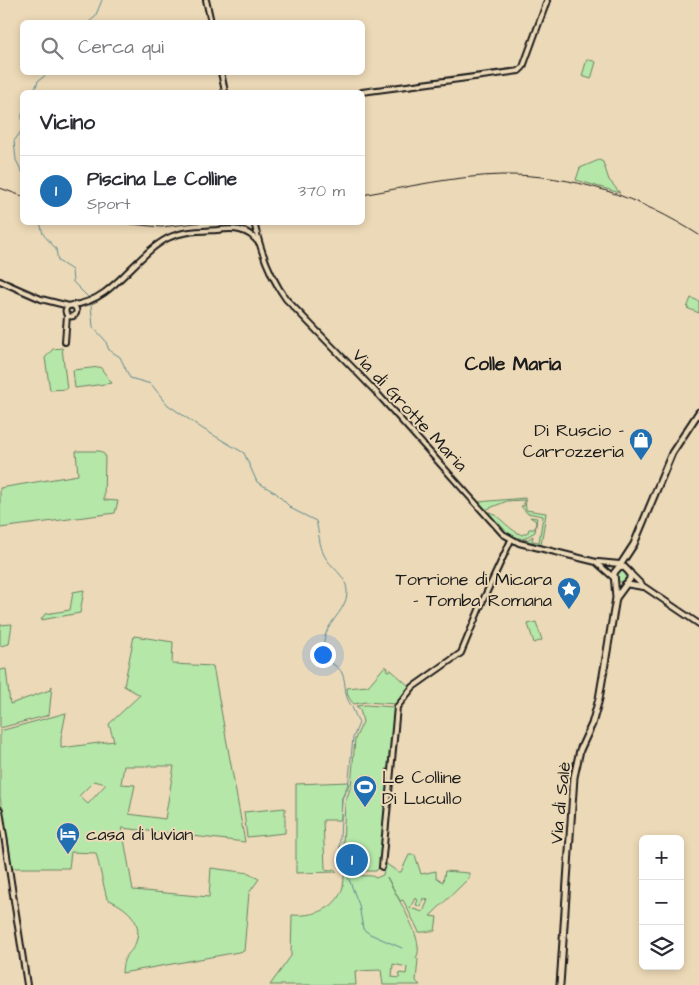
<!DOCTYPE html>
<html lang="it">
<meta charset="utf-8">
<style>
body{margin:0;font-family:"Architects Daughter",sans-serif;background:#f7f7f7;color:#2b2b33}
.controls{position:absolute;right:15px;bottom:15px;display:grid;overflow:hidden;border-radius:8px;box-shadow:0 2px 8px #0003}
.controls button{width:45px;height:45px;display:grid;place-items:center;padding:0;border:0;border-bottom:1px solid #e1e1e2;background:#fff;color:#2b2b33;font:25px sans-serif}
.you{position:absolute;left:322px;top:654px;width:18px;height:18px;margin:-12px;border:4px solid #fff;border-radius:50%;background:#1a73e8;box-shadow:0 0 0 8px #1a73e833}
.badge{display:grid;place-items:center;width:32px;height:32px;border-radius:50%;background:#1f6fb2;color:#fff;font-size:16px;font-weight:700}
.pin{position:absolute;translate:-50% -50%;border:2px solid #fff;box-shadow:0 1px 5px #0006}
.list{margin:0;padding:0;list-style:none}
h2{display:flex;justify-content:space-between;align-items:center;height:65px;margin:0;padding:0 20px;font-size:21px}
h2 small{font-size:16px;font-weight:400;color:#7c7c81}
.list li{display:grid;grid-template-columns:32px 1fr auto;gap:15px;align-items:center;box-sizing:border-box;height:70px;padding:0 20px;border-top:1px solid #e1e1e2}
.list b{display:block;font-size:19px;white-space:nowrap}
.list p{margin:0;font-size:16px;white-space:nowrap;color:#7c7c81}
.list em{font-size:16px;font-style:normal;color:#7c7c81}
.icon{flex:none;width:28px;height:28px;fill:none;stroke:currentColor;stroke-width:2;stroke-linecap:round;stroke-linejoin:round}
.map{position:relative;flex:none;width:699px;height:985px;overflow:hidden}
.search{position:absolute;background:#fff;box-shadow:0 2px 8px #0003;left:20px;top:20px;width:345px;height:55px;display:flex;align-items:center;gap:12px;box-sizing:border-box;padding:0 18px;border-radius:8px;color:#7c7c81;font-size:19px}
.panel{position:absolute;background:#fff;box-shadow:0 2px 8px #0003;left:20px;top:90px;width:345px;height:135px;border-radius:8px}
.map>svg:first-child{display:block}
.green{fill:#b5e7a8;stroke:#688262;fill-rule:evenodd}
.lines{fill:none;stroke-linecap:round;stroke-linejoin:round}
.stream{stroke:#5c8c92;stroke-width:1}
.street-casing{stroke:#1c1c1c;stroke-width:8}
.secondary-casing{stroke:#1c1c1c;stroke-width:9}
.street{stroke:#ecd9b7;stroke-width:4}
.secondary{stroke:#ecd9b7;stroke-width:5}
.rail{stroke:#1c1c1c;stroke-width:1}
.labels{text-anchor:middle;stroke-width:4;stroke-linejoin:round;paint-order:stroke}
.street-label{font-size:18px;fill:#1c1c1c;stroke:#ecd9b7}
.poi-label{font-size:18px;fill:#1c1c1c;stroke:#ecd9b7;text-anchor:end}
.neighbourhood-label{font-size:19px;font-weight:bold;fill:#1c1c1c;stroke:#ecd9b7}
</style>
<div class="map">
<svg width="699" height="985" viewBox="0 0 699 985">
<rect width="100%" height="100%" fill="#ecd9b7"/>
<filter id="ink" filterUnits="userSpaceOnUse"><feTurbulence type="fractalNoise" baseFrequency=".02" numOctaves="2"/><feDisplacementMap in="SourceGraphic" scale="10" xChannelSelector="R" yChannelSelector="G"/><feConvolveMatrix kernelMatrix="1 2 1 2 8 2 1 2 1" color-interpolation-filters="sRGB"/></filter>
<g filter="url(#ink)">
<g class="green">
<path d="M587,59l9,3 -5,17 -9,-3z"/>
<path d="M599,160l4,2 6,18 11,13 -44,-13 4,-12z"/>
<path d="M691,298l8,3v12l-12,-5z"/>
<path d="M62,348l5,41 -17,1 -5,-32 8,-9z"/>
<path d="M100,367l12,16 -37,5 -2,-18z"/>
<path d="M76,451h24l5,4 -1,45 14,1 -3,12 -115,15v-40l78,-13z"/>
<path d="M525,498l1,12 20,3 -5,32 -34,-11 -19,-20 2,-2c12,6 19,18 32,23l6,-3 1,-3h6l1,-8 -6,-4 7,1 -2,14 -12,7 4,1 6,-4 -1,5 7,1 4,-26 -16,-3 -6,-7h3v-6l-17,1 -22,9 -7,-8z"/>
<circle cx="622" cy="576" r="6"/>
<path d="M84,590l-4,23 -39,7 4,-6 25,-4 3,-18z"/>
<path d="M536,622l6,18 -8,3 -6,-19z"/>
<path d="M12,624l-3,20 -9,2v-21z"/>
<path d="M134,636l39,6 -1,22 41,2 32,176 -123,-14 11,62 76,7 2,-29 38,5 10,6 -10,14 -5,58 -122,22c1,-21 8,-16 14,-31 8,-22 -12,-36 -29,-43l-11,-46 -25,-1 -2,16h-57l-12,-71v-66l66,-18 -5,25v10l53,-7 -5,-17 31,-29 -16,-9zM124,766h50l-9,53 -36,-5 6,-29 -14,-1zM94,781l12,3 -18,20 -9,-8z"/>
<path d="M385,666l3,2 -1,3 4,-1 18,16 -13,18 -30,-2 -12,2c-5,-5 -7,-9 -7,-16l21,-2z"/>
<path d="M6,669l4,35 40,-14 2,-4 -3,29 -49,13v-58z"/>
<path d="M366,705l28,2 1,4 -5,52 -4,7 3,2 -9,94 -4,5h-27l-7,-5 3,-63 6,-17 4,-47 8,-17 -3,-13 -4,-3z"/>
<path d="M349,782l-7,16 -1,22h-18l2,48 2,3 7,-2 3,3 -41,1v-89z"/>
<path d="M285,808v25l-38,4 -3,-25z"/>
<path d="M409,855h6l6,19 15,-3v6l7,5 2,-11 24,2v5l-39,38 7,1 -2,14c-7,-1 -10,2 -16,1l-16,-32 -3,1 -13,-24c8,17 40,66 29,81l2,1 -2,22 4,4h-37l-2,-15 -26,1 1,14h-86l21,-29 1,-41c26,2 53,-9 52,-40l28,1 4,2 7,-3 2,-12 13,9h3zM415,898l3,2 -2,5 5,2 2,-9 5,2 -5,12 -13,-4zM393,964l14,3 -1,7 -6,-1 -1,5 -7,-1z"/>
</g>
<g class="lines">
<g class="stream">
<path d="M89,22l6,-5 7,-17"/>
<path d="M34,92l4,-11 12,-9"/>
<path d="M22,114v5"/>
<path d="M22,130l-8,11 2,19 6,12"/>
<path d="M40,222l3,12 13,15 2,12 14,9 1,12 16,16"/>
<path d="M91,305l2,22 12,13 4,10 11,7 10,21 21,6 17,21 35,24 41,24 13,29 19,11 16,16 24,12c3,11 3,24 8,34 6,12 22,20 23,35 2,24 -32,36 -21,66 3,8 13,10 16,17 5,11 1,22 9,32"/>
<path d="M345,870l-5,-4 -1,-8 3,-60 6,-10 5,-50 6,-15 -7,-16"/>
<path d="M347,874l12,31 4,24 7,5 32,14"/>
</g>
<g class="street-casing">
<g id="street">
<path d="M206,0l5,22"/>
<path d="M221,72l4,20"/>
<path d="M362,92l157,-21 4,-4 24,-66"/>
<path d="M254,222c6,27 16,55 32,77l90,93 127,142 16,9 77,19 18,16"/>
<path d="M0,281l41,18 28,7"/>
<path d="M72,305c41,-3 61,-49 96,-67 14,-7 33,-7 49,-8 17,-2 30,-2 41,12"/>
<circle cx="71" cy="311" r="5.5"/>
<path d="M65,342l2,-27"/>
<path d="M598,562l22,2"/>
<path d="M630,573l13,13 56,38"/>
<path d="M625,584l18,3"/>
<path d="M0,810l27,175"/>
<path d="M382,867l15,-160 16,-20 48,-34 23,-55 27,-58"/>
</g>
</g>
<g class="secondary-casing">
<g id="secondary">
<path d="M619,567l15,-23 38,-91 27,-41"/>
<path d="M560,985l14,-208 6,-27 12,-26 7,-25 17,-101 -2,-25 4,-5 6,-1 6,6v6l-14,19"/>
</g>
</g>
<use href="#street" class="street"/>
<use href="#secondary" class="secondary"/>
<g class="rail">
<path d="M0,188l22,8"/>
<path d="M362,195c46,-8 93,-19 140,-20 71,-1 138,22 197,60"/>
<path d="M111,222l50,5 44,-5"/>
</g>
</g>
</g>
<defs>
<g id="shop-pin" transform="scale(1.25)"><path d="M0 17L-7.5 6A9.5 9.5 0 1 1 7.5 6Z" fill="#1f6fb2" stroke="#ecd9b7"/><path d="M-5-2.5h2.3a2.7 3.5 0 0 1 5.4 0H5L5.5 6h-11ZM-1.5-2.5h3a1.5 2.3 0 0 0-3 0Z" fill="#fff"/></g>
<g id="sight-pin" transform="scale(1.25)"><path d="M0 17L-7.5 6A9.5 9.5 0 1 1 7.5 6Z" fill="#1f6fb2" stroke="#ecd9b7"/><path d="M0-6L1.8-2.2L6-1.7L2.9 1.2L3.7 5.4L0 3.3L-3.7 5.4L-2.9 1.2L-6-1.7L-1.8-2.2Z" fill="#fff"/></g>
<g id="stadium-pin" transform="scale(1.25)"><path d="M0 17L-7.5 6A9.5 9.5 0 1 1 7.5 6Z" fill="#1f6fb2" stroke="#ecd9b7"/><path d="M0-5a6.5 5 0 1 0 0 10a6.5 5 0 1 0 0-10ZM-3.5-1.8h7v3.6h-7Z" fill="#fff"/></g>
<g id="hotel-pin" transform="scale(1.25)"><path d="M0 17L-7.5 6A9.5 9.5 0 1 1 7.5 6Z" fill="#1f6fb2" stroke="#ecd9b7"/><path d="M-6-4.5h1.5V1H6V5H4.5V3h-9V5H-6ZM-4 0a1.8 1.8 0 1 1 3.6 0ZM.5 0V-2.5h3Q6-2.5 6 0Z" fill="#fff"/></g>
</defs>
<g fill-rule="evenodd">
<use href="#shop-pin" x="641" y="440"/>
<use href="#sight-pin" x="569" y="589"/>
<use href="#stadium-pin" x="365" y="787"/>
<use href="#hotel-pin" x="68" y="834"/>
</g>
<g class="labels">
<g class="street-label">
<text transform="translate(410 410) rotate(47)" y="6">Via di Grotte Maria</text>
<text transform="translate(560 803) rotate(-84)" y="6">Via di Salè</text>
</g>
<g class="poi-label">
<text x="624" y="436">Di Ruscio -<tspan x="624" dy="21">Carrozzeria</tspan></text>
<text x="552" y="585">Torrione di Micara<tspan x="552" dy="21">- Tomba Romana</tspan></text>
<text x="382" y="783" text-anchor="start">Le Colline<tspan x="382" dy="21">Di Lucullo</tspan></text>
<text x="86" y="840" text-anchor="start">casa di luvian</text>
</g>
<g class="neighbourhood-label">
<text x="513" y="370">Colle Maria</text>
</g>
</g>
</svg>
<div class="controls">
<button>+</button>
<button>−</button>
<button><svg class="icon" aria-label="layers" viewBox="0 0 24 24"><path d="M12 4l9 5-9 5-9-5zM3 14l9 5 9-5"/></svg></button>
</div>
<div class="you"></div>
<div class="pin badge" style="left:352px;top:860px">1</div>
<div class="search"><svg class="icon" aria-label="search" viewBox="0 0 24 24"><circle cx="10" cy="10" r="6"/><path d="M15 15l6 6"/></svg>Cerca qui</div>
<section class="panel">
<h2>Vicino<small></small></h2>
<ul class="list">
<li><span class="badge">1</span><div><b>Piscina Le Colline</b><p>Sport</p></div><em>370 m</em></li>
</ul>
</section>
</div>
